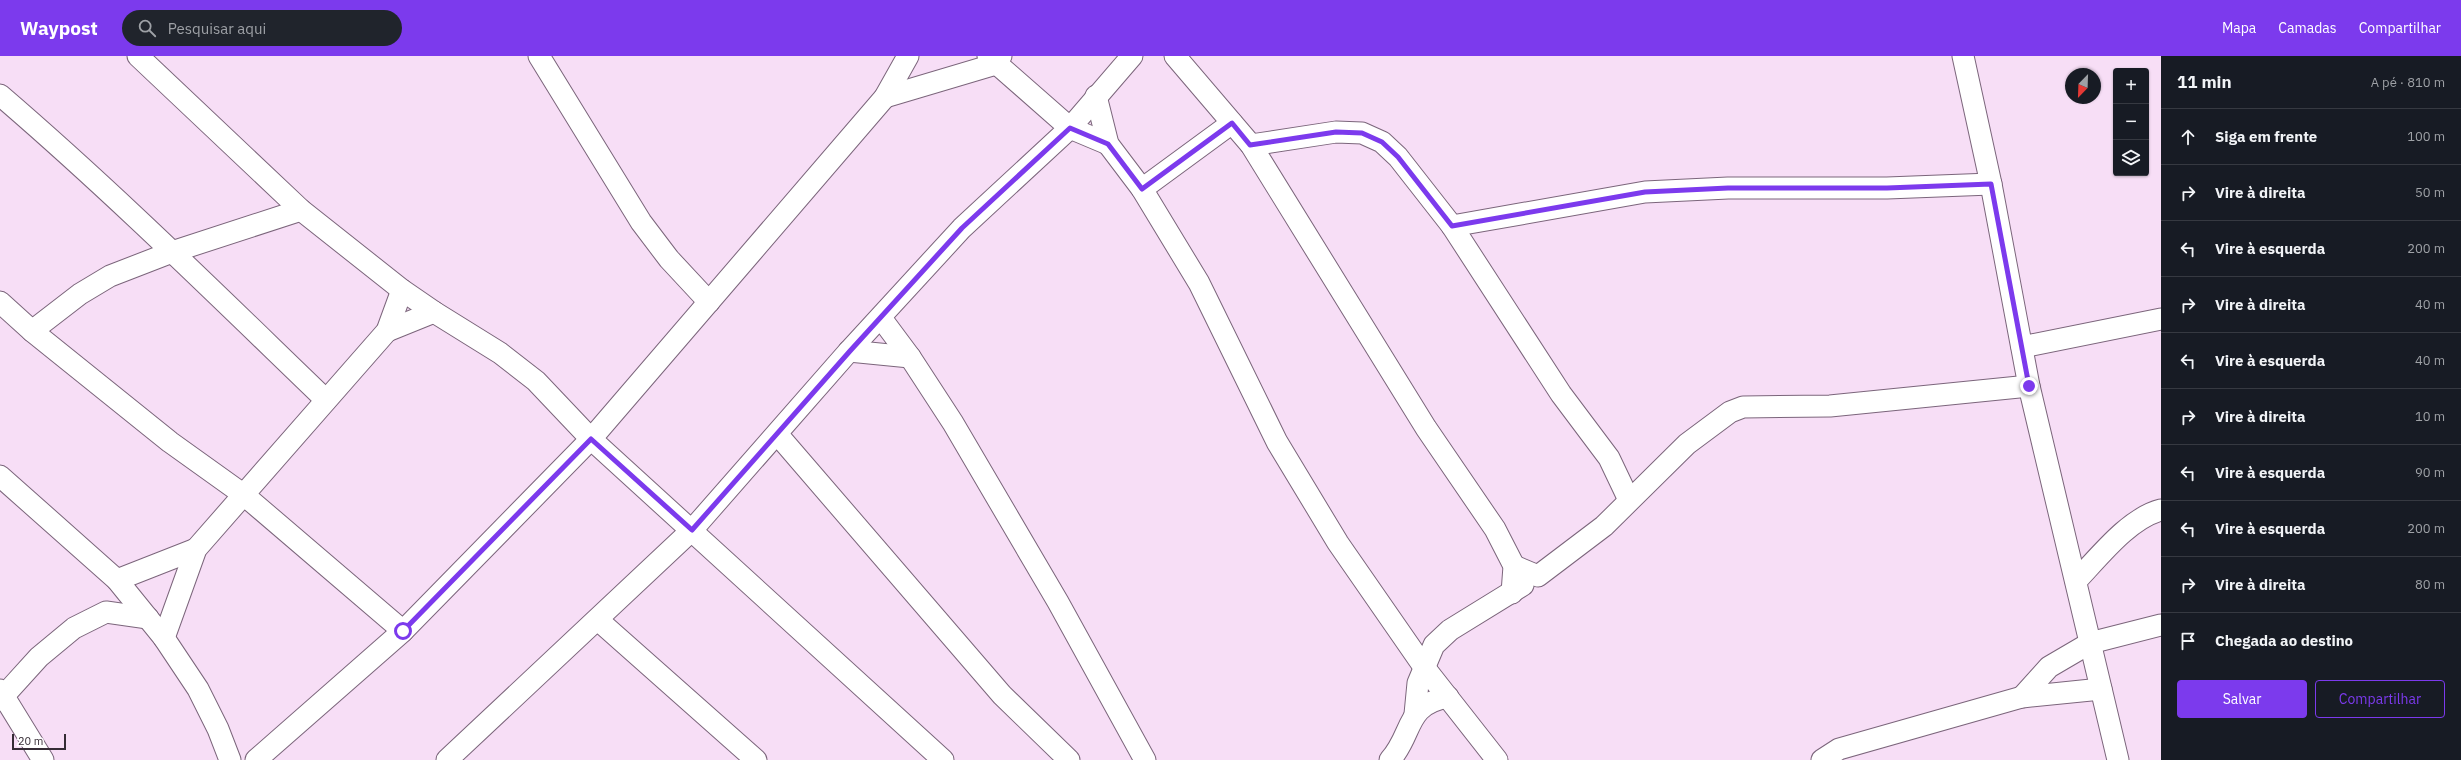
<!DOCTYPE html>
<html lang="pt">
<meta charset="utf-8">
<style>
body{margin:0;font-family:"IBM Plex Sans",sans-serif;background:#20242c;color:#f1f3f6}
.controls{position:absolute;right:12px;top:12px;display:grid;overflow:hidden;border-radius:4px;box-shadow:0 1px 3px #0004}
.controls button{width:36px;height:36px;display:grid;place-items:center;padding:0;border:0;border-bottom:1px solid #363941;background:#171b24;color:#f1f3f6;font:20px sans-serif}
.compass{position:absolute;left:2065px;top:12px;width:36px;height:36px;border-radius:50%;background:#171b24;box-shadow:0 1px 3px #0004;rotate:203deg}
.scale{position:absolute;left:12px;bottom:10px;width:54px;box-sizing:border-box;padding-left:4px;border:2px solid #352c35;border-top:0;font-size:11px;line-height:14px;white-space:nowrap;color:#352c35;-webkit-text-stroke:3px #fff;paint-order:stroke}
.stop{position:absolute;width:12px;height:12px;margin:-9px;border:3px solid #7c3aed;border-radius:50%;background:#fff}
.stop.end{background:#7c3aed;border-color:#fff;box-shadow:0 1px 4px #0008}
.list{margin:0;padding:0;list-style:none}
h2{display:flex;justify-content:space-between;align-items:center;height:52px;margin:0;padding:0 16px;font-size:17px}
h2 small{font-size:13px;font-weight:400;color:#9ea1a6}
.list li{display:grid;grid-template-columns:26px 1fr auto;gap:12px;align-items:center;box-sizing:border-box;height:56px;padding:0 16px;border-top:1px solid #363941}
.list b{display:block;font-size:15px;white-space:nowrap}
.list em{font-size:13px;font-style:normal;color:#9ea1a6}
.actions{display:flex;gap:8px;padding:12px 16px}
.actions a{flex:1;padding:9px 0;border:1px solid #7c3aed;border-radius:4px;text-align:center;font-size:14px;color:#7c3aed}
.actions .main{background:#7c3aed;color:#fff}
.icon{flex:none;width:22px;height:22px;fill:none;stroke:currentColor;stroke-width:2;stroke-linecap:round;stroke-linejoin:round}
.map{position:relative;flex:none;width:2161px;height:704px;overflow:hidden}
header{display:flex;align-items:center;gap:24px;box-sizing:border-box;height:56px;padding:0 20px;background:#7c3aed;color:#fff}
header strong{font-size:19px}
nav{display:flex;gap:22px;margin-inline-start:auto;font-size:14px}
.search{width:280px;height:36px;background:#20242c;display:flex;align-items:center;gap:10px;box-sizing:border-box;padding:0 14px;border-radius:22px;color:#9ea1a6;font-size:15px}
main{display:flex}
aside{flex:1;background:#171b24}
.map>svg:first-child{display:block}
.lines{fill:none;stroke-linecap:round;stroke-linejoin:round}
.minor-casing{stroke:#7b657b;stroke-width:23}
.minor{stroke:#fff;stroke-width:21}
.route{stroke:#7c3aed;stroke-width:5}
</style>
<header>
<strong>Waypost</strong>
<div class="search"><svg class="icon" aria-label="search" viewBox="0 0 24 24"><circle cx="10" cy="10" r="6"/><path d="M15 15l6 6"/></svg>Pesquisar aqui</div>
<nav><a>Mapa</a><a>Camadas</a><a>Compartilhar</a></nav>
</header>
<main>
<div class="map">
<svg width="2161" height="704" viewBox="0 0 2161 704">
<rect width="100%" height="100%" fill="#f7def6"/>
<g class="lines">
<g class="minor-casing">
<g id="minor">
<path d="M138,0l163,154 101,80 32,22 66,41 36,28 55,58 352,321"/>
<path d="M539,0l102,166 28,37 40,43"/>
<path d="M988,0l82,72 38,16"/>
<path d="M1175,0l76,89 175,283 69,101 19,37 -2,27"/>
<path d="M1963,0l28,128 38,202 89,374"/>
<path d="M0,39c113,97 219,202 326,305"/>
<path d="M1096,40l12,48 34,45 57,94 78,159 61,101 86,124 73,93"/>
<path d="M885,41l111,-33 5,-8"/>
<path d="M1251,89l85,-13 26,1 20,9 16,15 54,69 109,168 48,64 20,42"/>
<path d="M1142,133l90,-66"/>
<path d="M1452,170l193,-34 83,-4h159l104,-4"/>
<path d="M0,246l32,29 138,111 74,53 159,136"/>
<path d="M881,262l29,39 43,66 105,179 87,158"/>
<path d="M32,275l48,-37 30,-18 62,-24 129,-42"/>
<path d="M387,275l47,-19"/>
<path d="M2022,291l139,-28"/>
<path d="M849,295l61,6"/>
<path d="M778,379l224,260 67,65"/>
<path d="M0,420l117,104 47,58 34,51 20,40 12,31"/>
<path d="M1514,510l24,10 66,-50 83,-82 43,-32 13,-5 87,-1 199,-20"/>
<path d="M117,524l79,-31"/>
<path d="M2076,525c23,-24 53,-63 85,-71"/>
<path d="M598,564l158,140"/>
<path d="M164,582l32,-89 191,-218 15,-41"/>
<path d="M0,634l43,70"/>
<path d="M2022,641l27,-30 41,-24 71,-18"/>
<path d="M0,644l39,-43 35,-29 32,-16 42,6"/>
<path d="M1415,658l3,-31 16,-38 16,-15 73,-45"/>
<path d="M256,704l147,-129 188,-192 294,-342 23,-41"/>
<path d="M447,704l245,-230 157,-179 113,-123 108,-100 62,-72"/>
<path d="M1390,704c24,-27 14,-55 58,-63"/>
<path d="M1822,704l17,-11 183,-52 79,-8"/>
</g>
</g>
<use href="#minor" class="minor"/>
</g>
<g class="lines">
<path class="route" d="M403,575l188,-192 101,91 158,-179 112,-123 108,-100 38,16 34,45 90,-66 18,22 86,-13 26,1 20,9 16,15 54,69 193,-34 83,-4h159l104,-4 38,202"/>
</g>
</svg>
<div class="controls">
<button>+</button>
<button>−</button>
<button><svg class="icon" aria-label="layers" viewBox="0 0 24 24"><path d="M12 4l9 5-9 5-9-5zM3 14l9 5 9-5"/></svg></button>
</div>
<svg class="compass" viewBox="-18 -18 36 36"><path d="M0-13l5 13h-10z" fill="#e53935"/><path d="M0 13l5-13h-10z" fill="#9ea1a6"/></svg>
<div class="scale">20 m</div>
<div class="stop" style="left:403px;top:575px"></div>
<div class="stop end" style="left:2029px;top:330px"></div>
</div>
<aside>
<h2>11 min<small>A pé · 810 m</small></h2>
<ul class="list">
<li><svg class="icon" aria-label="ahead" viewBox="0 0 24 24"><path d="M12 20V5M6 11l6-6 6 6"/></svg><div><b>Siga em frente</b></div><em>100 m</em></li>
<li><svg class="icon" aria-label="right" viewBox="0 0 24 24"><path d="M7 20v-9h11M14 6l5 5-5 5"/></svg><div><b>Vire à direita</b></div><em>50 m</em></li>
<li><svg class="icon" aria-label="left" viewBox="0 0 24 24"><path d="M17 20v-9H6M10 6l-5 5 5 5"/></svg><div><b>Vire à esquerda</b></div><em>200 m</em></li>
<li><svg class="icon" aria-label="right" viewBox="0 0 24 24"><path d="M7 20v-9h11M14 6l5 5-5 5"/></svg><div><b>Vire à direita</b></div><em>40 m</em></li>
<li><svg class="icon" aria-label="left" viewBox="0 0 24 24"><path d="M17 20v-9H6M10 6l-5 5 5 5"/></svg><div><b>Vire à esquerda</b></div><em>40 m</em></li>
<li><svg class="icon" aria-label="right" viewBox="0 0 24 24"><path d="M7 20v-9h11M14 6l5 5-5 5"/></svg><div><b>Vire à direita</b></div><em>10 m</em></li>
<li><svg class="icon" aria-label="left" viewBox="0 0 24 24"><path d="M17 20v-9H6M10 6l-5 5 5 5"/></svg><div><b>Vire à esquerda</b></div><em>90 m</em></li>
<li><svg class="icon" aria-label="left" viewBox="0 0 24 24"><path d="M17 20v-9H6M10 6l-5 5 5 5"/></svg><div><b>Vire à esquerda</b></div><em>200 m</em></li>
<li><svg class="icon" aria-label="right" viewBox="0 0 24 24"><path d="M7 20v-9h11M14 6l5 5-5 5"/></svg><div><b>Vire à direita</b></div><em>80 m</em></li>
<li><svg class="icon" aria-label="arrive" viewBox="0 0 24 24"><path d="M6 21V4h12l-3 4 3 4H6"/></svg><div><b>Chegada ao destino</b></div></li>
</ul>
<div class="actions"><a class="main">Salvar</a><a>Compartilhar</a></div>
</aside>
</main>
